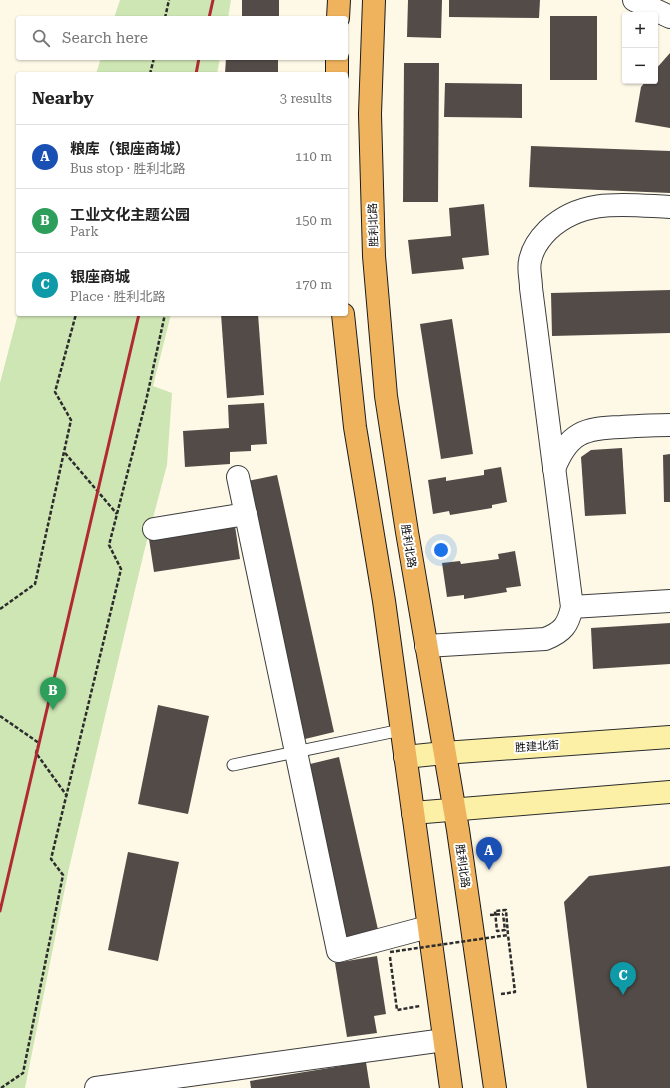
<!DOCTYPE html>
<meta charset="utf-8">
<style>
body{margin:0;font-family:"Roboto Serif","Noto Sans SC",serif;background:#f2f2f2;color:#222}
.controls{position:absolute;right:12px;top:12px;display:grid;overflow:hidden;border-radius:4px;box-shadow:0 1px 3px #0004}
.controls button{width:36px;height:36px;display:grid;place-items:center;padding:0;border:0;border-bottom:1px solid #e0e0e0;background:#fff;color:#222;font:20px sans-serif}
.you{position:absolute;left:441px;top:550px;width:14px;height:14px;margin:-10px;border:3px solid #fff;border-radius:50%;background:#1a73e8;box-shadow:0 0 0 6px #1a73e833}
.badge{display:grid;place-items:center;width:26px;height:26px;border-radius:50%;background:#b12a32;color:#fff;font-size:13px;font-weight:700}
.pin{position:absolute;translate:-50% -33px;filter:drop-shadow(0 1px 2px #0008)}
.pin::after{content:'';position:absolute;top:21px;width:14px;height:12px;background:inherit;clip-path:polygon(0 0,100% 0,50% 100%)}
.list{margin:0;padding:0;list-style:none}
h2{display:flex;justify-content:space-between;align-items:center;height:52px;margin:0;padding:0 16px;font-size:17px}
h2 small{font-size:13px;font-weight:400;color:#767676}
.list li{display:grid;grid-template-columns:26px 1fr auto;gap:12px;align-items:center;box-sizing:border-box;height:64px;padding:0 16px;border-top:1px solid #e0e0e0}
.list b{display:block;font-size:15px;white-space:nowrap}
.list p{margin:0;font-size:13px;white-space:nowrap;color:#767676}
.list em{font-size:13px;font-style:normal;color:#767676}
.icon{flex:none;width:22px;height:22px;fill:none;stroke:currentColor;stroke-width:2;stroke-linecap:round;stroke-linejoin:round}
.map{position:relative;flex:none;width:670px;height:1088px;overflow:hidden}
.search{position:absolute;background:#fff;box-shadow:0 1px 3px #0004;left:16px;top:16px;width:332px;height:44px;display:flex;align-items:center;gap:10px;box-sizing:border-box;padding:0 14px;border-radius:4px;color:#767676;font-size:15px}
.panel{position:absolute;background:#fff;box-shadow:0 1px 3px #0004;left:16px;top:72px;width:332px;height:244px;border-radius:4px}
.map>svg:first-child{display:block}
.green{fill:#cee5b4}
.building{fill:#524b47}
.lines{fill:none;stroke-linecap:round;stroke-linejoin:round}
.service-casing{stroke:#3d3d3d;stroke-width:13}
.minor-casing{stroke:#3d3d3d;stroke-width:24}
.secondary-casing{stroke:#2c2c2c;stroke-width:24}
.trunk-casing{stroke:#1b1b1b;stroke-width:24}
.path{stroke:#2c2c2c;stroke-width:2.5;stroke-dasharray:4 2;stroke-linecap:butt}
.service{stroke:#fff;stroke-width:11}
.minor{stroke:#fff;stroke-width:22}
.secondary{stroke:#fbf0a5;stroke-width:22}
.trunk{stroke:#efb35e;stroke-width:22}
.rail{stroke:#b12a32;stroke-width:3}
.path-bridge{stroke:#2c2c2c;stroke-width:2.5;stroke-dasharray:4 2;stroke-linecap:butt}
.labels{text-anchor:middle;stroke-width:4;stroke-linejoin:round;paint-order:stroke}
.street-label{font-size:11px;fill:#0a0a0a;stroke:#fff}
</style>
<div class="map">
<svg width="670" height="1088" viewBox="0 0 670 1088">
<rect width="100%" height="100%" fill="#fef9e7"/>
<g class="green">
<path d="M120,0h111l-3,18h-114z"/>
<path d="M101,58h119l-3,16h-121z"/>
<path d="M18,314h153l-18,72 19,7 -5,72 -23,87 -75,316 -44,220h-25v-705z"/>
</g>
<g class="building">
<rect x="242" y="0" width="37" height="18"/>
<path d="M408,0h34l-1,38 -34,-1z"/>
<path d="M449,0h91l-1,18 -90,-1z"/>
<rect x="550" y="16" width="47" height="64"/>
<path d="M670,53v75l-35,-6 6,-35 5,-6h9v-11z"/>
<path d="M226,58h52v16h-53z"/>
<path d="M404,63h35l-1,139h-35z"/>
<path d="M445,83l77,1v34l-78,-1z"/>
<path d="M531,146l139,5v42l-141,-6z"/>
<path d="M484,204l5,51 -27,3 2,11 -52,5 -4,-34 43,-4 -2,-28z"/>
<path d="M670,290v43l-118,3 -1,-43z"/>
<path d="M221,314h37l6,81 -37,3z"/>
<path d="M452,319l21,135 -32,5 -21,-135z"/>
<path d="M264,403l3,41 -16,1v6l-21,1v12l-45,3 -2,-36 46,-3 -1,-23z"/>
<path d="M622,448l4,66 -41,2 -4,-59 10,-7z"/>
<path d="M670,454v48h-6l-1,-47z"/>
<path d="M501,467l6,35 -15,3v3l-42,7 -1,-4 -16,3 -5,-34 18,-3v4l38,-6v-5z"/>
<path d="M277,475l57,257 -29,7 -57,-258z"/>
<path d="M235,526l5,33 -86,13 -5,-33z"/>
<path d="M515,551l6,35 -15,2 1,4 -43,7v-4l-17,2 -5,-34 18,-2 1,3 38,-5 -1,-5z"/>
<path d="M670,623v41l-77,5 -2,-41z"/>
<path d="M158,705l51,11 -21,98 -50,-10z"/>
<path d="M339,757l40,177 -33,8 -40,-177z"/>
<path d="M128,852l51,10 -21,99 -50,-11z"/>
<path d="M670,866v222h-83l-23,-186 25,-26z"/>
<path d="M377,956l9,58 -12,2 3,17 -30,4 -12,-74z"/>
<path d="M366,1062l4,26h-119l-1,-7z"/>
</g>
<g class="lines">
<g class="service-casing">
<path id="service" d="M233,765l168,-35"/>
</g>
<g class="minor-casing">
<g id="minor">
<path d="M634,0l36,17"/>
<path d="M554,469c14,-36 30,-41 67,-42 16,-1 33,-2 49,-2"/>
<path d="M238,477l100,474 90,-24"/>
<path d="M154,529l92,-15"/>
<path d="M572,607l98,-6"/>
<path d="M426,646l119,-7c18,-7 23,-14 27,-32l-41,-319c0,-9 -3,-19 -1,-27 2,-12 10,-23 18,-31 35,-33 79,-25 122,-23"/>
<path d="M96,1088l348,-48"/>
</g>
</g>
<g class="secondary-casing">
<g id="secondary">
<path d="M405,757l39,-4 226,-16"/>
<path d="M413,813l257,-21"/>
</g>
</g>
<g class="trunk-casing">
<g id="trunk">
<path d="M374,0l-4,114 4,142 12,140 21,136 51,298 37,258"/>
<path d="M338,18l1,-18"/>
<path d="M337,74v-16"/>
<path d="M343,314l12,113 29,174 67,487"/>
</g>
</g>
<g class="path">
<path d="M165,18l4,-18"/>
<path d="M150,74l4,-16"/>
<path d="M65,453l52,61"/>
<path d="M0,609l35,-25 36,-164 -16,-28 21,-78"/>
<path d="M0,716l39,27 -3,10 31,43"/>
<path d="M490,915l13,-1"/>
<path d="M390,957l7,53 23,-4"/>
<path d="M501,994l14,-2 -7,-57"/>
<path d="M1,1088l22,-15 40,-198 -12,-16 70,-290 -12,-24 37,-144 19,-87"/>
</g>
<use href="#service" class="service"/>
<use href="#minor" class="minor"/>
<use href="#secondary" class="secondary"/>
<use href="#trunk" class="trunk"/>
<g class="rail">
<path d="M209,18l4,-18"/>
<path d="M196,74l3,-16"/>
<path d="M0,911l139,-597"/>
</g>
<path class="path-bridge" d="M390,952l118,-17 -2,-25 -11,1 2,20 8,-1 -2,-16"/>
</g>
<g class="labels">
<g class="street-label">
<text transform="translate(373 225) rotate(-92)" y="4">胜利北路</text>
<text transform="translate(409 546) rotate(81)" y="4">胜利北路</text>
<text transform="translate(537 746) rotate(-4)" y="4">胜建北街</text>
<text transform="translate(463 866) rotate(82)" y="4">胜利北路</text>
</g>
</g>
</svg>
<div class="controls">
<button>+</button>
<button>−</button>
</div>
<div class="you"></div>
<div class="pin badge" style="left:489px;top:870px;background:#1a4fb4">A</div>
<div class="pin badge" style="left:53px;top:710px;background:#2e9e5b">B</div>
<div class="pin badge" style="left:623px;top:995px;background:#0f9aa8">C</div>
<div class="search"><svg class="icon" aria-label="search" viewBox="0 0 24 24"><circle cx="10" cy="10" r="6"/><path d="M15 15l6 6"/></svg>Search here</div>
<section class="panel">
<h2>Nearby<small>3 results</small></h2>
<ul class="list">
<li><span class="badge" style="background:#1a4fb4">A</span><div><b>粮库（银座商城）</b><p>Bus stop · 胜利北路</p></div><em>110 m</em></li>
<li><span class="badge" style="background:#2e9e5b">B</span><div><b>工业文化主题公园</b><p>Park</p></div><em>150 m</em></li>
<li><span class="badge" style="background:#0f9aa8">C</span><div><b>银座商城</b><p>Place · 胜利北路</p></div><em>170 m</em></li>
</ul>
</section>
</div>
